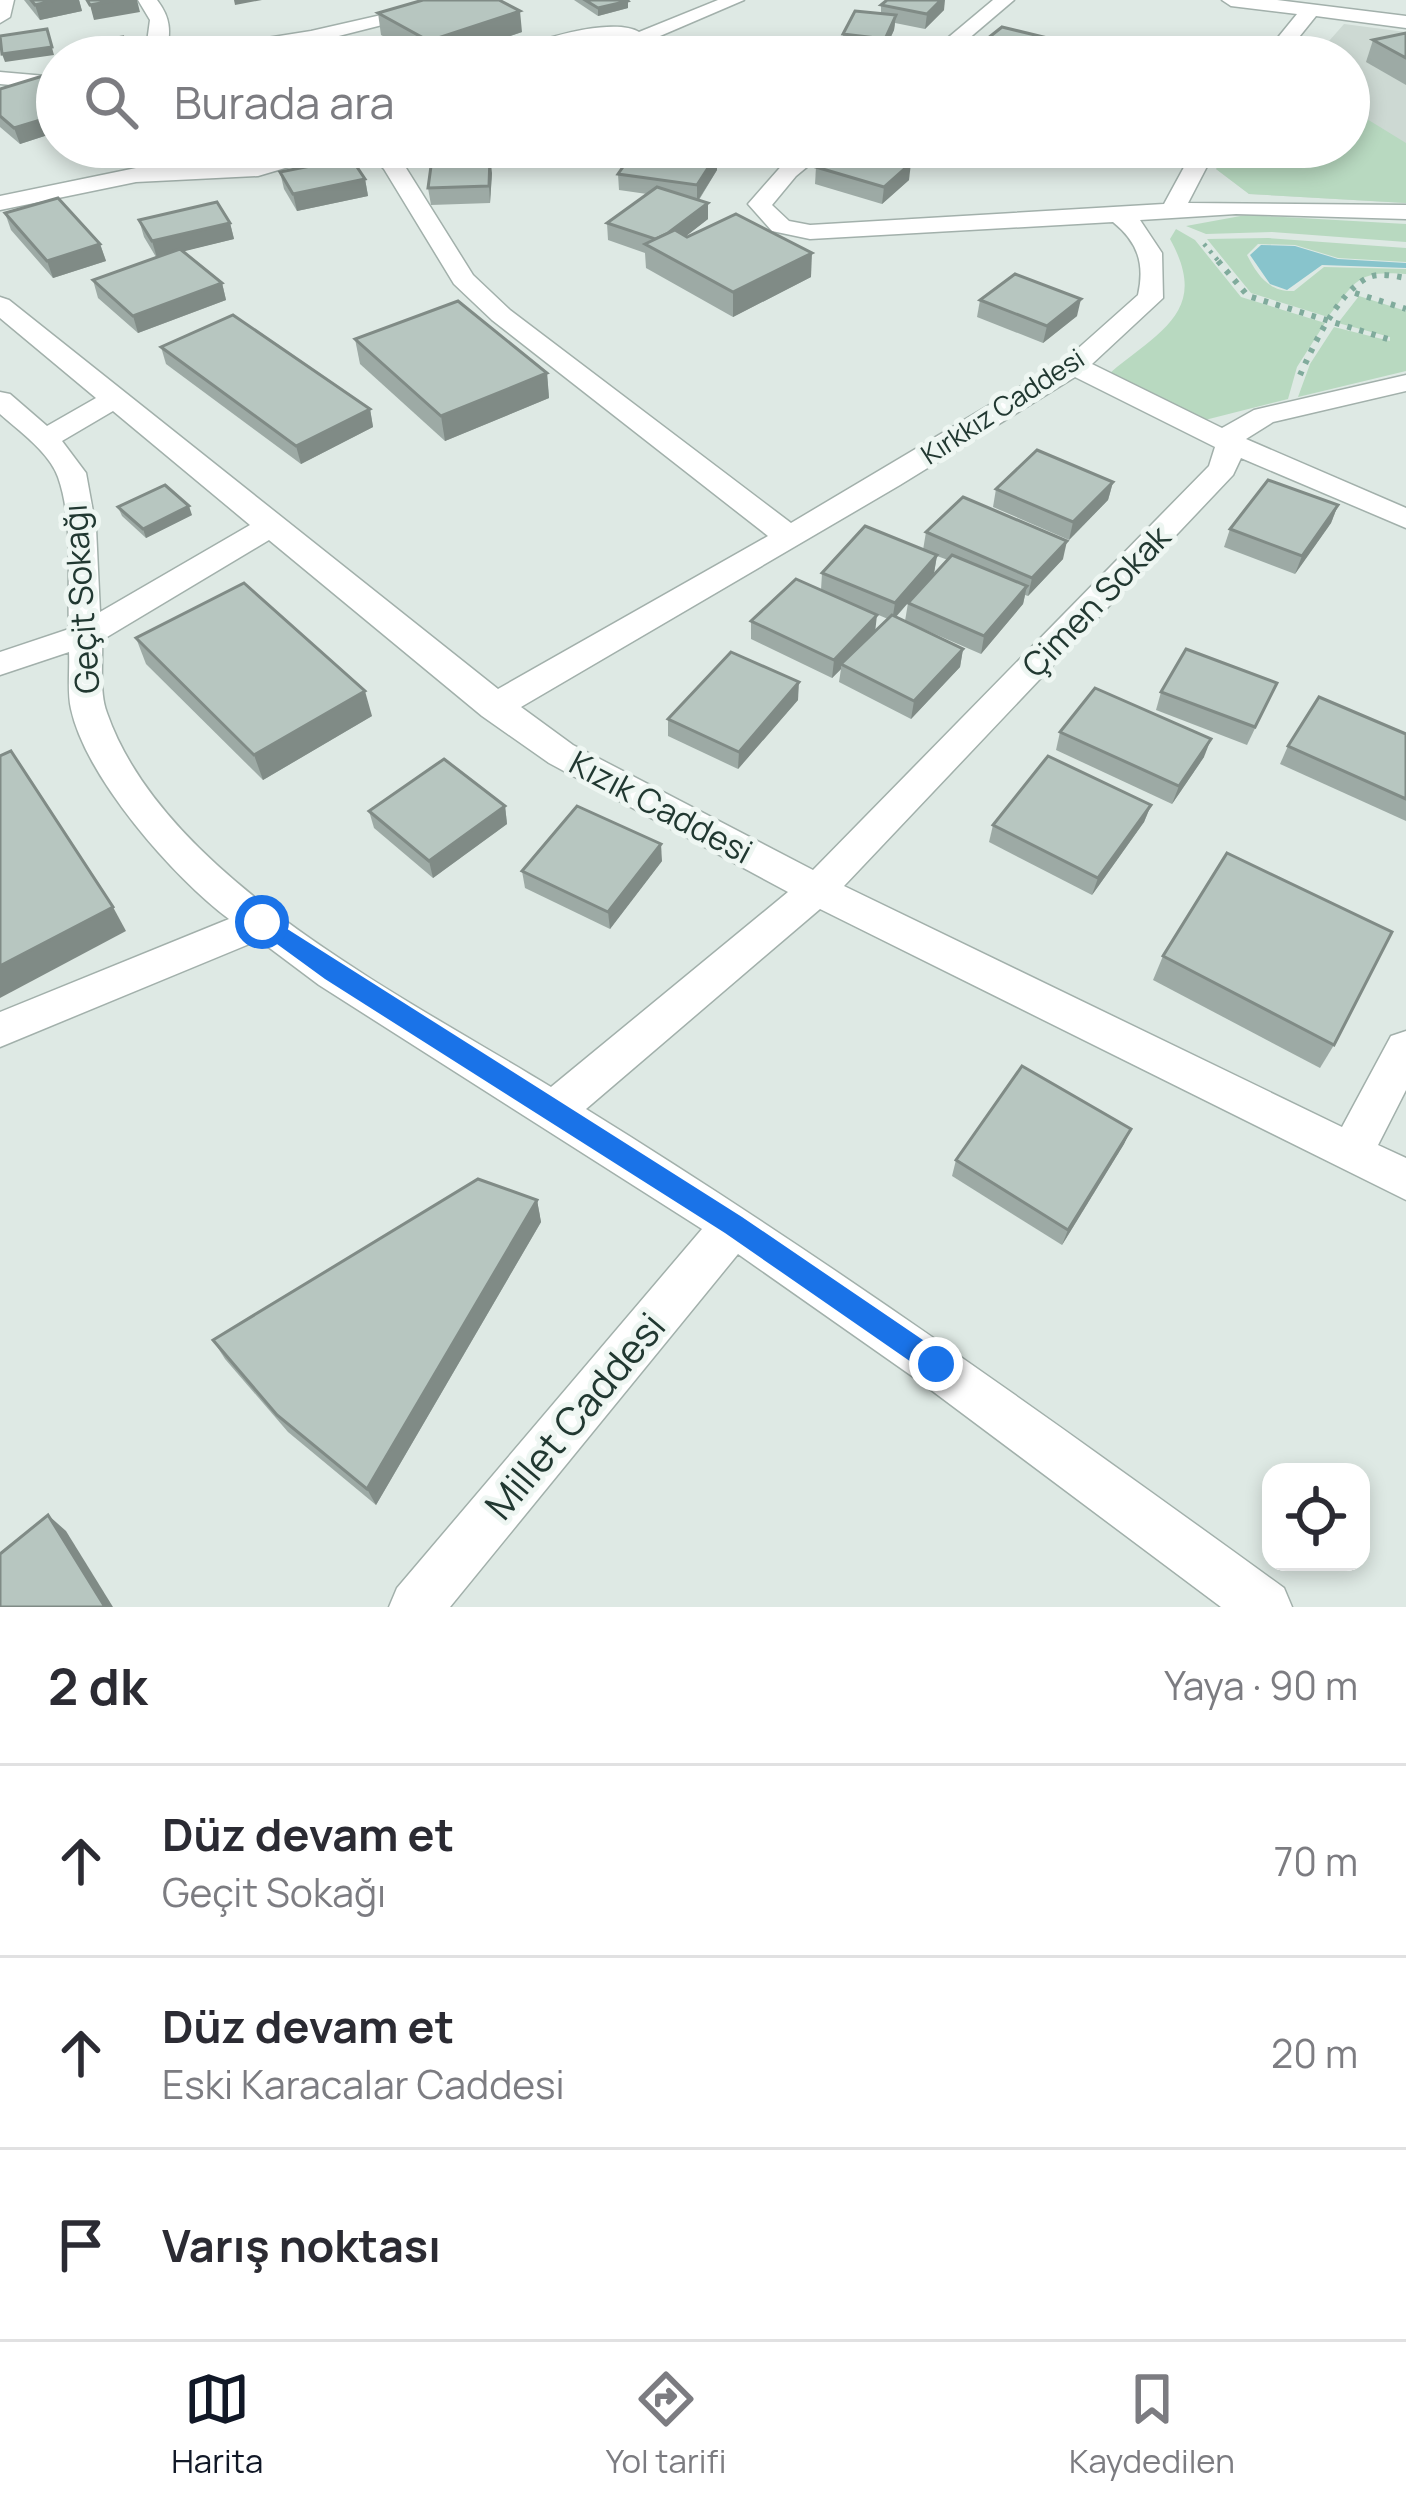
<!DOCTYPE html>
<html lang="tr">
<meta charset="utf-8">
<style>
body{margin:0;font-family:Manrope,sans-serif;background:#f7f7f7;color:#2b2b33}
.controls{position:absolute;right:36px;bottom:36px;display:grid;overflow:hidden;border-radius:24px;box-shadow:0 6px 18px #0003}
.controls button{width:108px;height:108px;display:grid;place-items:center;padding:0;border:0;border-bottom:3px solid #e1e1e2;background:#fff;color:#2b2b33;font:60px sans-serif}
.stop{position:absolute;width:36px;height:36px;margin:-27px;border:9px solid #1a73e8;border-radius:50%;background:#fff}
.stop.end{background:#1a73e8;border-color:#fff;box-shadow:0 3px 12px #0008}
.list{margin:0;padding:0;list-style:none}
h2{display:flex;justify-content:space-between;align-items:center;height:156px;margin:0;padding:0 48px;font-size:51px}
h2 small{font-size:39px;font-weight:400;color:#7c7c81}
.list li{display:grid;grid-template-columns:78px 1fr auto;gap:36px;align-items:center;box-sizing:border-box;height:192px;padding:0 48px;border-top:3px solid #e1e1e2}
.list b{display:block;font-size:45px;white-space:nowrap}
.list p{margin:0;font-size:39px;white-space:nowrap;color:#7c7c81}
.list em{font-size:39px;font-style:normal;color:#7c7c81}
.icon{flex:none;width:66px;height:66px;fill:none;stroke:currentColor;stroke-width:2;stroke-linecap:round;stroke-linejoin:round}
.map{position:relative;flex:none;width:1406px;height:1607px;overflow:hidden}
.search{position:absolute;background:#fff;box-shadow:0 6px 18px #0003;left:36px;right:36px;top:36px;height:132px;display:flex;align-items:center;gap:30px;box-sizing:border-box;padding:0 42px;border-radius:66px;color:#7c7c81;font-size:45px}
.sheet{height:732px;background:#fff}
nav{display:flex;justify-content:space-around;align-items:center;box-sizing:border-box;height:168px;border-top:3px solid #e1e1e2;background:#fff;font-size:33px;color:#7c7c81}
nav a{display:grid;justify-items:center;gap:6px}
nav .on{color:#111827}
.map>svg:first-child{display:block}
.built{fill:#cdd9d3}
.green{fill:#b8d9c0}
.water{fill:#88c4cc}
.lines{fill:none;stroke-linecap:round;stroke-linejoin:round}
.minor-casing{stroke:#a2b0ab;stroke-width:3}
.path-far1{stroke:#80ab9c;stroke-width:4.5;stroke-dasharray:3 6;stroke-linecap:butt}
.path{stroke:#80ab9c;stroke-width:6;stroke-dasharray:4.5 8;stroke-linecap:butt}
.minor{fill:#fff;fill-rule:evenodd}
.wall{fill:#9daaa5;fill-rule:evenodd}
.shaded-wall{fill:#808b86}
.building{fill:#b7c6c0;stroke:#808b86;stroke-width:3}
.route{fill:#1a73e8}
.labels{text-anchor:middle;stroke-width:10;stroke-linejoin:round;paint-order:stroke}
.far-street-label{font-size:27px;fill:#213831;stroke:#eef6f2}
.street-label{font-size:33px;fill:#213831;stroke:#eef6f2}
.near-street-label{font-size:39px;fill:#213831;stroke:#eef6f2}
</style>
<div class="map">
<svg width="1406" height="1607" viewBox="0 0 1406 1607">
<rect width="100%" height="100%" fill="#dee9e4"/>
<path class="built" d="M1344,24l62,8v171l-157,-9 -33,-25 20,-22h113v-90h-34z"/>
<g class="green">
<path d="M1349,108l57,35v60l-157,-9 -33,-25 20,-22h113z"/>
<path d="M1246,215l160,9v18l-134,-10 -66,2 -20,-8z"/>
<path d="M1176,229l19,11 46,57 84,26 -28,44 -9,32 -83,21 -95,-47c51,-43 100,-62 60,-134z"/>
<path d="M1268,238l138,10v14l-68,-4 -43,-13 -37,-1 -11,11c11,21 22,37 47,36l30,-24 82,2v5c-49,-4 -50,7 -78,43l-77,-24 -44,-54z"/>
<path d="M1359,296l47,15v60l-108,26 12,-33 24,-37 56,14v-4l-52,-14z"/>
</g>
<path class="water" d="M1261,245l34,1 43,13 68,4v5l-84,-3 -35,25 -17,-6 -20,-29z"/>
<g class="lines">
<g class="minor-casing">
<g id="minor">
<path d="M0,0h14l-4,17 -10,6z"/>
<path d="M138,0h19c14,18 14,32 9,54l145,-23 136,-31h34l-170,43 -96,14h-70l5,-37z"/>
<path d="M718,0h26l-133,57h-28l39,-19c-41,2 -76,19 -117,19 23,-17 109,-41 134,-25z"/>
<path d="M993,0h21l-67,57h-22z"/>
<path d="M1222,0h55l129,16v12l-90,-12 -33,41h-21l35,-43 -66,-8z"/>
<path d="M0,72l57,5v12l-57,-5z"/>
<path d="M319,147h37l-98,29 -122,6 -136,28v-14l136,-28 122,-6z"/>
<path d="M363,147h24l14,13 72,115 37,35 281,213 274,-163 73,-65c7,-31 0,-53 -25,-73l-303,17 -38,-8 -24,-27 37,-42 -53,-10 -3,-5 71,5 31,-5 -35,29 -24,29 17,16 21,4 354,-21 31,-57h22l-29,56 218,2v14l-170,-5 -96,6 22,33 1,45 -71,66 130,64 32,-18 152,-35v16l-133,31 -27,17 160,69v20l-165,-70 -8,17 -389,411 498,241 49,-91 15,-5v59l-28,55 28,13v42l-586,-291 -234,200c241,149 469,313 698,479l8,19h-71l-302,-226 -181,-127 -288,353h-61l8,-19 305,-359 -383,-244 -60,-45 -259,107v-35l229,-93c-55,-41 -143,-141 -158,-210 -4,-17 -1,-39 -2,-57l-69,23v-23l69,-23c-2,-48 5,-107 -11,-152 -9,-25 -39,-46 -58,-63v-22l10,2 37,32 49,-28 -96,-80v-21l9,3 489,389 270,-153 -276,-216 -38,-36 -70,-115zM1075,377l140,70 -6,19 -396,404 -240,-125 -52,-38 379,-222zM113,411l137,114 -150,87 -4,-84 -10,-55 -24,-32zM269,540l213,176 67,47 239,129 -237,195c-143,-88 -386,-208 -444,-374 -8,-21 -4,-51 -5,-73z"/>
</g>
</g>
<path class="path-far1" d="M1204,244l17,20"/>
<g class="path">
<path d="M1218,261l30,35 140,43"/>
<path d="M1355,293l51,16"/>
<path d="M1300,375c13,-29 37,-81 67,-97 12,-6 27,-2 39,0"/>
</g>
<use href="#minor" class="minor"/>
</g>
<g class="wall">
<path d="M24,0h55l3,11 -42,9z"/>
<path d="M574,0h53l1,8 -30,8z"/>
<path d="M881,5l63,5 -19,19 -30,-6 -1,7 -11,24 -41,-5 1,-15 38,-21z"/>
<path d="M378,13l144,19 -72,25h-29l-40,-22z"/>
<path d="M1406,33v52l-40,-23 7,-22z"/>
<path d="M978,46l75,10 -85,1 9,-1z"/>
<path d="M57,83v49l-37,12 -20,-17v-38z"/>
<path d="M513,147h51l-5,12 -45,-3z"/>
<path d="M717,154v16l-18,30 9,3v16l-22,17 125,41 -78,40 -87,-49 -1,-15 -37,-13 -1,-17 40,-29 -28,-4 -1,-16z"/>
<path d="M816,167l93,13 -27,24 -67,-20z"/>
<path d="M280,172l85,7 3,17 -71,15 -13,-22z"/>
<path d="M492,173l-2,30 -59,2 -3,-17z"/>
<path d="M5,213l95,31 6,17 -53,17 -42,-48z"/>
<path d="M139,220l91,3 4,16 -51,12 39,32 4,17 -88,33 -40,-35 -5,-18 63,-23 -12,-20z"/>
<path d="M980,300l97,16 -34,27 -66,-26z"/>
<path d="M355,339l192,34 2,25 -104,43 -85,-77z"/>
<path d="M161,347l209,62 3,18 -72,37 -135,-100z"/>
<path d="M1113,482l-5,18 -39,40 -76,-33 3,-18z"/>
<path d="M1338,505l-7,18 -36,51 -71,-27 6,-18z"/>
<path d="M118,507l74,8 -46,23 -24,-22z"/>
<path d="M926,532l137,27 -35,37 -3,-1 -2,9 -42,50 -76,-33 3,-18 -12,14 67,32 -3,18 -49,52 -72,-37 2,-13 -9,9 -81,-39v-18l70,-31 1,-17 101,-23zM937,556l11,4 -38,40 24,-27zM850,603l38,16 -13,12z"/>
<path d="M136,638l236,78 -109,64 -117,-116z"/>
<path d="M1277,683l-30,62 -91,-35 5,-18z"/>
<path d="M798,700l-60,69 -70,-33v-17z"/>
<path d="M1060,732l144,25 -32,47 -116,-54z"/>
<path d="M1406,734v87l-126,-57 8,-18z"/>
<path d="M1151,805l-7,17 -52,73 -103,-53 4,-17z"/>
<path d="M505,806l2,18 -74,54 -59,-50 -5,-17z"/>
<path d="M662,861l-52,68 -85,-41 -3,-17z"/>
<path d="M1163,956l171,89 -14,23 -167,-88z"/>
<path d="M1131,1129l-7,15 -62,101 -110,-69 4,-16z"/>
<path d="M537,1200l4,22 -165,283 -88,-73 -63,-73 -12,-19z"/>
</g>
<g class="shaded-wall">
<path d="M56,0h23l3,11 -42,9 -5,-15z"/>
<path d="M117,0h20l3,12 -46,8 -4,-15z"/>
<path d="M234,0h28l-27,5z"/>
<path d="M941,0h4l-1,10 -19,19 2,-15z"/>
<path d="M628,1v7l-30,8v-8z"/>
<path d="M520,11l2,21 -72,25h-18l-3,-16z"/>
<path d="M896,15l-2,15 -11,24 2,-15z"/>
<path d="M47,29l7,26 -49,7 -3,-8z"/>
<path d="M1056,40l-4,17h-16z"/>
<path d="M57,115v17l-37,12 -6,-16z"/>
<path d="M160,147h53l-51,7z"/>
<path d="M717,154v16l-20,32v-17z"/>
<path d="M490,157l2,16 -2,30 -1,-17z"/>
<path d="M911,163l-2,17 -27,24 2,-17z"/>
<path d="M365,179l3,17 -71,15 -4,-17z"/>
<path d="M708,203v16l-45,35 -5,-14z"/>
<path d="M230,223l4,16 -77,19 -5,-17z"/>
<path d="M100,244l6,17 -53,17 -6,-17z"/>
<path d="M812,253l-1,24 -78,40v-25z"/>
<path d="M222,283l4,17 -88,33 -5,-17z"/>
<path d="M1081,299l-4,17 -34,27 4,-17z"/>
<path d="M547,373l2,25 -104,43 -4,-25z"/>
<path d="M370,409l3,18 -72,37 -5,-18z"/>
<path d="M1113,482l-5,18 -39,40 4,-18z"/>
<path d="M1338,505l-7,18 -36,51 7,-18z"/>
<path d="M189,506l3,9 -46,23 -3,-9z"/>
<path d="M1067,541l-4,18 -35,37 4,-18z"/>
<path d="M937,555l-3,18 -42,48 3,-18z"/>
<path d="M1027,586l-4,18 -42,50 3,-18z"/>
<path d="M877,615l-2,18 -34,31v5l-9,9 2,-18z"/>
<path d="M963,649l-3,18 -49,52 3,-18z"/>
<path d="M799,682l-1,18 -60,69 1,-17z"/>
<path d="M365,691l7,25 -109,64 -9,-25z"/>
<path d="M1211,739l-7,18 -32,47 7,-18z"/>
<path d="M1151,805l-7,17 -52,73 6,-17z"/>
<path d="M505,806l2,18 -74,54 -4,-17z"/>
<path d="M661,844l1,17 -52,68 -2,-17z"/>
<path d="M113,907l13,24 -126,67v-32z"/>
<path d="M1131,1129l-7,15 -62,101 6,-15z"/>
<path d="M537,1200l4,22 -165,283 -9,-16z"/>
<path d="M48,1515l18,16 47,76h-8z"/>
</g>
<g class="building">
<path d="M31,0h25l-21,5z"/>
<path d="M87,0h30l-27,5z"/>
<path d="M423,0h76l21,11 -91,30 -51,-28z"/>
<path d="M585,0h42l1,1 -30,7z"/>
<path d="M887,0h54l-14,14 -46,-9z"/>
<path d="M855,11l41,4 -11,24 -42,-5z"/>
<path d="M1002,27l54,13 -20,17h-12l-46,-11z"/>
<path d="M47,29l5,18 -50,7 -2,-18z"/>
<path d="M1406,33v25l-33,-18z"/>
<path d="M123,37l9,20h-43l-5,-14z"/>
<path d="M325,40l6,17h-60l-3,-10z"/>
<path d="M795,43l61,10 -2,4h-70z"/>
<path d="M374,51l15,6h-30z"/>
<path d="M46,75l11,8v32l-43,13 -14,-12v-27z"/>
<path d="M513,147h47l-2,3z"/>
<path d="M637,147h29l51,7 -20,31 -79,-11z"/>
<path d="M841,147h13l57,16 -27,24 -68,-20z"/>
<path d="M490,157l-1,29 -61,2 4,-29z"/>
<path d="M351,158l14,21 -72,15 -13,-22z"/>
<path d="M657,187l51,16 -40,30 -13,6 -48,-16z"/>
<path d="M58,198l42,46 -53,17 -42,-48z"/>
<path d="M217,202l13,21 -78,18 -13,-21z"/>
<path d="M736,214l76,39 -79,39 -88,-48 30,-14 12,7z"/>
<path d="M180,249l42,34 -89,33 -40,-36z"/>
<path d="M1015,274l66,25 -34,27 -67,-26z"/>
<path d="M458,301l89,72 -106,43 -86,-77z"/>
<path d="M233,315l137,94 -74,37 -135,-99z"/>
<path d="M1037,450l76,32 -40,40 -77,-33z"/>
<path d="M1268,480l70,25 -36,51 -72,-27z"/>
<path d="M165,485l24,21 -46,23 -25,-22z"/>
<path d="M963,497l104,44 -35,37 -106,-46z"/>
<path d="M865,526l72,29 -42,48 -73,-30z"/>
<path d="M952,555l75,31 -43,50 -76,-33z"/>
<path d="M796,579l81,36 -43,45 -83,-39z"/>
<path d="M244,583l121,108 -111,64 -118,-117z"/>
<path d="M892,615l71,34 -49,52 -73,-37z"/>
<path d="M1186,649l91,34 -22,44 -94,-35z"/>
<path d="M731,652l68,30 -60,70 -71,-33z"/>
<path d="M1095,688l116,51 -32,47 -119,-54z"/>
<path d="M1319,697l87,37v65l-118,-53z"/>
<path d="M11,751l102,156 -113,59v-210z"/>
<path d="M1048,756l103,49 -53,73 -105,-53z"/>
<path d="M444,759l61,47 -76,55 -60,-50z"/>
<path d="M577,806l84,38 -53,68 -86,-41z"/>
<path d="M1227,853l165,79 -58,113 -171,-89z"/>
<path d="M1022,1066l109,63 -63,101 -112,-70z"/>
<path d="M478,1179l59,21 -170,289 -90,-74 -64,-75z"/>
<path d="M48,1515l57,92h-105v-53z"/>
</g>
<path class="route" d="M262,913l480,304 203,138 4,9 -4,9 -9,4 -9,-4 -202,-140 -400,-254 -70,-51v-12z"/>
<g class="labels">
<g class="far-street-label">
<text transform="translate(1003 407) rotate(-33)" y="9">Kırkkız Caddesi</text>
</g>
<g class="street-label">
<text transform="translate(81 599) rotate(-94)" y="12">Geçit Sokağı</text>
<text transform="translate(1096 601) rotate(-46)" y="12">Çimen Sokak</text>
<text transform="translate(661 807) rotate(28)" y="12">Kızık Caddesi</text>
</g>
<g class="near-street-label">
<text transform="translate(575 1416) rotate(-50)" y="14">Millet Caddesi</text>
</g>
</g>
</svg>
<div class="controls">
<button><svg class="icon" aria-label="locate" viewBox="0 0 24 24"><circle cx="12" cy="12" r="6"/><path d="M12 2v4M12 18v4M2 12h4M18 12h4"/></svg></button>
</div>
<div class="stop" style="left:262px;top:922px"></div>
<div class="stop end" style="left:936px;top:1364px"></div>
<div class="search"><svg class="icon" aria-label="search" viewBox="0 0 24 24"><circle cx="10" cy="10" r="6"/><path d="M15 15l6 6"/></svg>Burada ara</div>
</div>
<section class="sheet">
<h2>2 dk<small>Yaya · 90 m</small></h2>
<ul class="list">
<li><svg class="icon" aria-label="ahead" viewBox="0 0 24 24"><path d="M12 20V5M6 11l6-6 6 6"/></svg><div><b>Düz devam et</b><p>Geçit Sokağı</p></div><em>70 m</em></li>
<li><svg class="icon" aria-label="ahead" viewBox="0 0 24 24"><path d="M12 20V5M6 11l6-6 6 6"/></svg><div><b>Düz devam et</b><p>Eski Karacalar Caddesi</p></div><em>20 m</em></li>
<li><svg class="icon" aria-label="arrive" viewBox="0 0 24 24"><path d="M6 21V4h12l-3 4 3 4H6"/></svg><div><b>Varış noktası</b></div></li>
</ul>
</section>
<nav>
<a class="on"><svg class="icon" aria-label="map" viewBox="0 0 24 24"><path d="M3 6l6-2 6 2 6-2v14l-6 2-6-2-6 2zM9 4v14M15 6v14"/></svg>Harita</a>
<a><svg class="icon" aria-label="directions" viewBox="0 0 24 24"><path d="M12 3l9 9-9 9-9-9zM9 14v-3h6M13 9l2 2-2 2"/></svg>Yol tarifi</a>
<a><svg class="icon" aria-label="saved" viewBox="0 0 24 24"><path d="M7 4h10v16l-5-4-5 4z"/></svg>Kaydedilen</a>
</nav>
